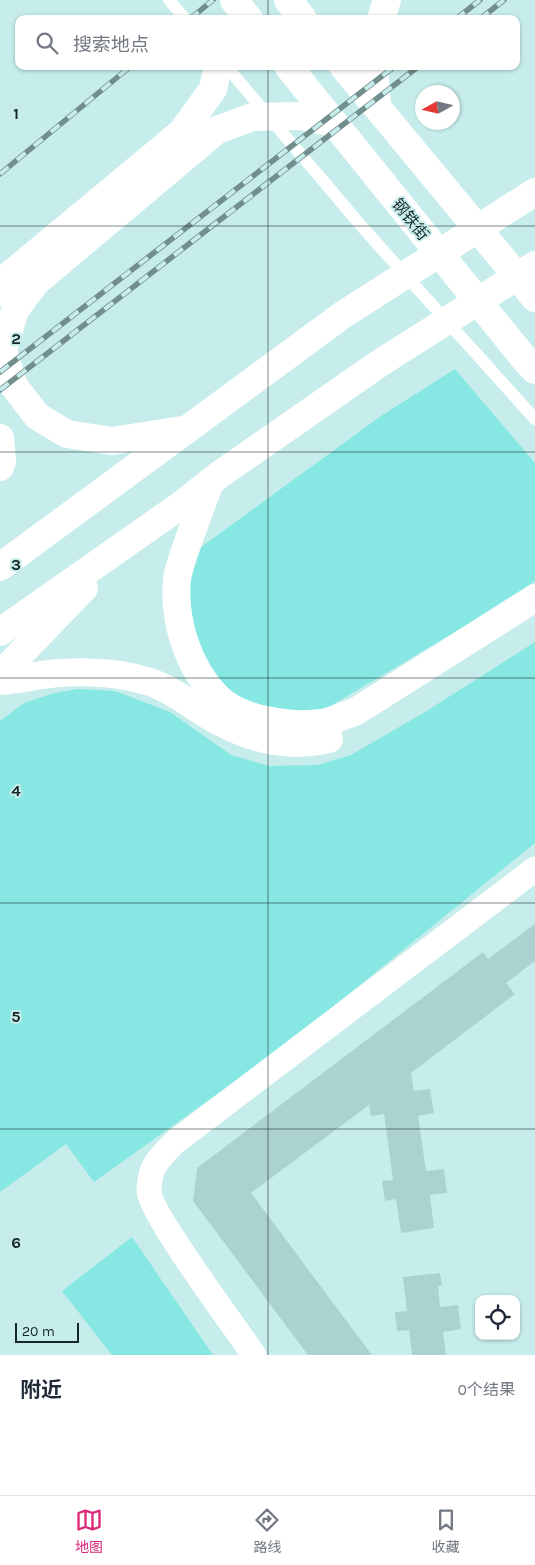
<!DOCTYPE html>
<html lang="zh">
<meta charset="utf-8">
<style>
body{margin:0;font-family:Karla,"Noto Sans SC",sans-serif;background:#f2f2f3;color:#1f2937}
.controls{position:absolute;right:15px;bottom:15px;display:grid;overflow:hidden;border-radius:10px;box-shadow:0 1px 4px #0004}
.controls button{width:45px;height:45px;display:grid;place-items:center;padding:0;border:0;border-bottom:1px solid #e0e1e3;background:#fff;color:#1f2937;font:25px sans-serif}
.compass{position:absolute;left:415px;top:85px;width:45px;height:45px;border-radius:50%;background:#fff;box-shadow:0 1px 4px #0004;rotate:262deg}
.scale{position:absolute;left:15px;bottom:12px;width:64px;box-sizing:border-box;padding-left:5px;border:2px solid #172626;border-top:0;font-size:14px;line-height:18px;white-space:nowrap;color:#172626;-webkit-text-stroke:4px #c6edeb;paint-order:stroke}
.list{margin:0;padding:0;list-style:none}
h2{display:flex;justify-content:space-between;align-items:center;height:65px;margin:0;padding:0 20px;font-size:21px}
h2 small{font-size:16px;font-weight:400;color:#747a83}
.icon{flex:none;width:28px;height:28px;fill:none;stroke:currentColor;stroke-width:2;stroke-linecap:round;stroke-linejoin:round}
.map{position:relative;flex:none;width:535px;height:1355px;overflow:hidden}
.search{position:absolute;background:#fff;box-shadow:0 1px 4px #0004;left:15px;right:15px;top:15px;height:55px;display:flex;align-items:center;gap:12px;box-sizing:border-box;padding:0 18px;border-radius:10px;color:#747a83;font-size:19px}
.sheet{height:140px;background:#fff}
nav{display:flex;justify-content:space-around;align-items:center;box-sizing:border-box;height:70px;border-top:1px solid #e0e1e3;background:#fff;font-size:14px;color:#747a83}
nav a{display:grid;justify-items:center;gap:2px}
nav .on{color:#db2777}
.map>svg:first-child{display:block}
.green{fill:#86e7e3}
.building{fill:#acd2d0}
.lines{fill:none;stroke-linecap:round;stroke-linejoin:round}
.service{stroke:#fff;stroke-width:12}
.minor{stroke:#fff;stroke-width:25}
.trunk{stroke:#fff;stroke-width:28}
.rail-casing{stroke:#728e8d;stroke-width:5.5}
.rail{stroke:#c6edeb;stroke-width:4;stroke-dasharray:11;stroke-linecap:butt}
.grid{fill:none;stroke:#172626;stroke-width:1;stroke-opacity:0.55}
.labels{text-anchor:middle;stroke-width:4;stroke-linejoin:round;paint-order:stroke}
.street-label{font-size:16px;fill:#172626;stroke:#c6edeb}
.grid-label{font-size:16px;text-anchor:middle;font-weight:bold;fill:#172626;stroke:#c6edeb;stroke-width:4;stroke-linejoin:round;paint-order:stroke}
</style>
<div class="map">
<svg width="535" height="1355" viewBox="0 0 535 1355">
<rect width="100%" height="100%" fill="#c6edeb"/>
<g class="green">
<path d="M455,369l80,94v118l-36,25 -177,105 -18,3 -53,-10 -30,-20 -25,-35 -10,-59 11,-40 184,-134z"/>
<path d="M535,642v201l-248,201 -193,138 -28,-38 -66,48v-471l24,-18 27,-9 26,-5 38,2 55,21 61,43 38,11 49,-1 33,-10 74,-43z"/>
<path d="M132,1237l81,118h-101l-50,-64z"/>
</g>
<g class="building">
<path d="M535,924v37l-29,22 9,11 -104,79 3,18 16,-2 4,24 -16,3 8,55 18,-2 3,24 -17,2 4,33 -33,5 -5,-34 -11,2 -3,-20 11,-1 -9,-66 -13,2 -2,-11 -118,88 121,162h-64l-115,-154 4,-33 286,-216 5,7z"/>
<path d="M440,1273l2,12 -4,1 2,21 18,-2 3,24 -18,3 3,23h-34l-3,-25 -12,1 -2,-19 12,-1 -4,-34z"/>
</g>
<g class="lines">
<g class="service">
<path d="M169,0l16,19"/>
<path d="M226,66l137,162 172,191"/>
</g>
<path class="minor" d="M254,1355c-17,-25 -105,-143 -105,-164 1,-27 9,-31 26,-49l360,-273"/>
<g class="trunk">
<path d="M234,0l15,19"/>
<path d="M288,0l15,19"/>
<path d="M381,19l6,-19"/>
<path d="M288,66l239,296 8,8"/>
<path d="M343,66l192,232"/>
<path d="M374,66l3,41"/>
<path d="M0,292l10,-17 172,-143 31,-43 5,-23"/>
<path d="M188,429l-76,12 -45,-7 -30,-18 -23,-30 -11,-36 12,-40 21,-28 181,-152 36,-13 47,-1 34,7"/>
<path d="M0,438l2,23 -2,6"/>
<path d="M210,482c-7,19 -14,38 -21,57 -4,12 -10,27 -12,40 -4,41 11,89 41,119 22,22 74,29 104,25 11,-2 22,-8 33,-11l180,-114"/>
<path d="M0,567l344,-253 191,-122"/>
<path d="M0,632l181,-127 38,-30 161,-112 155,-98"/>
<path d="M0,675l84,-87"/>
<path d="M0,681c20,-1 40,-7 60,-8 30,-2 62,0 90,9 21,7 38,21 56,32 39,24 78,35 123,25"/>
</g>
<g class="rail-casing">
<g id="rail">
<path d="M190,19l23,-19"/>
<path d="M456,19l24,-19"/>
<path d="M480,19l24,-19"/>
<path d="M0,174l131,-108"/>
<path d="M0,372l395,-306"/>
<path d="M0,390l419,-324"/>
</g>
</g>
<use href="#rail" class="rail"/>
</g>
<path class="grid" d="M268,0v19M268,66v1289M0,226h535M0,452h535M0,678h535M0,903h535M0,1129h535"/>
<g class="labels">
<g class="street-label">
<text transform="translate(411 219) rotate(51)" y="6">钢铁街</text>
</g>
</g>
<g class="grid-label">
<text x="16" y="119">1</text>
<text x="16" y="344">2</text>
<text x="16" y="570">3</text>
<text x="16" y="796">4</text>
<text x="16" y="1022">5</text>
<text x="16" y="1248">6</text>
</g>
</svg>
<div class="controls">
<button><svg class="icon" aria-label="locate" viewBox="0 0 24 24"><circle cx="12" cy="12" r="6"/><path d="M12 2v4M12 18v4M2 12h4M18 12h4"/></svg></button>
</div>
<svg class="compass" viewBox="-18 -18 36 36"><path d="M0-13l5 13h-10z" fill="#e53935"/><path d="M0 13l5-13h-10z" fill="#747a83"/></svg>
<div class="scale">20 m</div>
<div class="search"><svg class="icon" aria-label="search" viewBox="0 0 24 24"><circle cx="10" cy="10" r="6"/><path d="M15 15l6 6"/></svg>搜索地点</div>
</div>
<section class="sheet">
<h2>附近<small>0个结果</small></h2>
<ul class="list">
</ul>
</section>
<nav>
<a class="on"><svg class="icon" aria-label="map" viewBox="0 0 24 24"><path d="M3 6l6-2 6 2 6-2v14l-6 2-6-2-6 2zM9 4v14M15 6v14"/></svg>地图</a>
<a><svg class="icon" aria-label="directions" viewBox="0 0 24 24"><path d="M12 3l9 9-9 9-9-9zM9 14v-3h6M13 9l2 2-2 2"/></svg>路线</a>
<a><svg class="icon" aria-label="saved" viewBox="0 0 24 24"><path d="M7 4h10v16l-5-4-5 4z"/></svg>收藏</a>
</nav>
